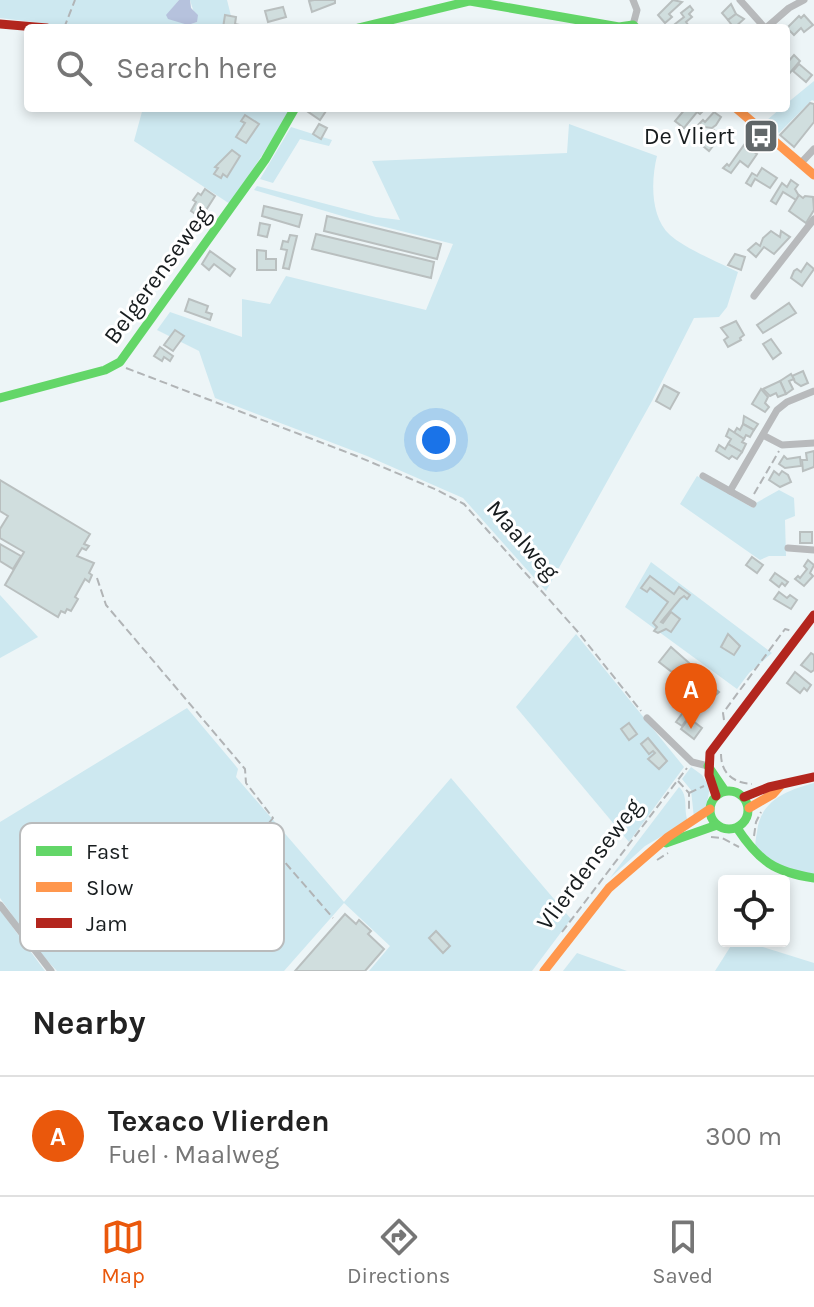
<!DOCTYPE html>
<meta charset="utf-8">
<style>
body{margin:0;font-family:Karla,sans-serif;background:#f2f2f2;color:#222}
.controls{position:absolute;right:24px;bottom:24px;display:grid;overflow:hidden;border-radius:8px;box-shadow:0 4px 12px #0003}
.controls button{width:72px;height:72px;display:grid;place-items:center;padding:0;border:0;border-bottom:2px solid #e0e0e0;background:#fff;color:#222;font:40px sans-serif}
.you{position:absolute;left:436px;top:440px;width:28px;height:28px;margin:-20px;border:6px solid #fff;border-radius:50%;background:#1a73e8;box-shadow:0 0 0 12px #1a73e833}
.badge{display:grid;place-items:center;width:52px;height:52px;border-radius:50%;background:#ea580c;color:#fff;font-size:26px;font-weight:700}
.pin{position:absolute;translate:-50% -66px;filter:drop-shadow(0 2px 4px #0008)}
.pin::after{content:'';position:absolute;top:42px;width:28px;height:24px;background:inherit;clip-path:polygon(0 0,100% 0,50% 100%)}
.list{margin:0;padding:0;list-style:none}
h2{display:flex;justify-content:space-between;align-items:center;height:104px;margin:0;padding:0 32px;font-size:34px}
h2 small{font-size:26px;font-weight:400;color:#767676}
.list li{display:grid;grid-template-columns:52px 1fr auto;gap:24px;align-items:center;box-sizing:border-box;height:120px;padding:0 32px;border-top:2px solid #e0e0e0}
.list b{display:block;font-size:30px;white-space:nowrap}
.list p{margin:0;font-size:26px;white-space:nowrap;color:#767676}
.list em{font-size:26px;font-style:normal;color:#767676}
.icon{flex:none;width:44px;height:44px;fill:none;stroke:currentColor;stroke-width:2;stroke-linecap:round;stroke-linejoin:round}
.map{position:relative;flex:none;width:814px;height:971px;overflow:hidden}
.search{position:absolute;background:#fff;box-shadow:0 4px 12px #0003;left:24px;right:24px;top:24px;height:88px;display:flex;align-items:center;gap:20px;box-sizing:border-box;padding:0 28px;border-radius:8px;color:#767676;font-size:30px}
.sheet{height:224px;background:#fff}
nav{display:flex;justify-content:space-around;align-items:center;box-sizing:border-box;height:112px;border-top:2px solid #e0e0e0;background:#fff;font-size:22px;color:#767676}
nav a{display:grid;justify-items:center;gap:4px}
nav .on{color:#ea580c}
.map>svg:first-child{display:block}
.green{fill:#cde8f0}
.water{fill:#b6c2dd}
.building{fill:#d0dede;stroke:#b9bfbf;stroke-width:2}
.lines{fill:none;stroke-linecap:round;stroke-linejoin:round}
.path{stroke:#b1b4b6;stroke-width:2;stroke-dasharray:8 4;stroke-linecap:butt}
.street{stroke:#b8babc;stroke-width:7}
.fast{stroke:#63d668;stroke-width:9}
.slow{stroke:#ff974d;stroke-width:9}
.jam{stroke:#b3261e;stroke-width:9}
.labels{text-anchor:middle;stroke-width:6;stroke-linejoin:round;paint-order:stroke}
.poi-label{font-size:24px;fill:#171c1e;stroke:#fff;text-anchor:end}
.street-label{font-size:24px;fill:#171c1e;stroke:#fff}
.key{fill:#fff;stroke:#b9bbbc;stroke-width:2}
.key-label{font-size:22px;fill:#171c1e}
</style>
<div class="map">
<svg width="814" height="971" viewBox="0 0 814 971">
<rect width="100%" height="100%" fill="#edf5f7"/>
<g class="green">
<path d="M0,0h179l-9,11 18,14 9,-3 -7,-22h37l7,28h-152l-82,-10z"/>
<path d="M814,81v20l-2,-1 -33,33 -13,-12 15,-13h5v-4z"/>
<path d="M143,108h150l-63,96 -96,-63z"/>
<path d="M569,124l88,32c-6,24 -7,61 13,79 14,13 50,28 68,37l-11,35 -8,10 -25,1 -42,83 -106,190 -83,-93 -96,-42 -152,-58 -16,-47 -42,-21 13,-18 72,25v-38l28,5 16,-28 140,34 27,-66 -104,-26 -95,-28 3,-4 119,31 24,3 -28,-59 195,-8z"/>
<path d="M291,127l41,13 -3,6 -29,-7 -27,44 -13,-4z"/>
<path d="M697,476l56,32 3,-5 23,-13 15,8 1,18 -10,4 1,36h-17l-9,4 -80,-56z"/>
<path d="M651,562l121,91 -23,20 -12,16 -112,-82z"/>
<path d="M0,595l38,42 -38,21z"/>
<path d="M576,634l108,133 -55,75 -113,-135z"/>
<path d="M187,708l48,57 3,4 -2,8 108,125 107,-124 120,141 -39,52h-163l21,-25 -46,-43 -60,68h-227l-19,-20 -38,-53v-76z"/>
<path d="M691,767l11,8 8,13 -4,19 -12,11 -3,-28 -9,-11z"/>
<path d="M814,783v93c-17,-3 -47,-9 -57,-25 -3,-5 -1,-13 0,-19 3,-31 30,-42 57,-49z"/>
<path d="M679,787c10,9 4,23 9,34l-43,25 -35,32z"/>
<path d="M0,910l39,53 6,8h-45z"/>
<path d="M734,941h10l70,22v8h-99z"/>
<path d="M577,953l50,18h-64z"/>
</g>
<path class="water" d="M179,0h11l1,8 7,7 -1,7 -9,3 -20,-6 -2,-4z"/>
<g class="building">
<path d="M314,0h21v3l-23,9 -3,-11z"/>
<path d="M673,0l9,2 -13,12 3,3 -7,6 -7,-8z"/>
<path d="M731,4l5,10 -8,6 -6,-7z"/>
<path d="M690,6l3,4 -4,4 3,3 -6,5 3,4 -10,2 -4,-4 9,-7 -3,-4z"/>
<path d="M283,7l3,10 -18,5 -3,-11z"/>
<path d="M736,14l8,5 -10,9 -6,-8z"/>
<path d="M225,15l11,2 -1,7 18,4h-30z"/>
<path d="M804,15l9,10 -9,7 -3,-4 -7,7 -7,-7 12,-12 2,2z"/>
<path d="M794,55l6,6 -11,13 -3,-10z"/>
<path d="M799,64l13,11 -6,7 -13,-11z"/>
<path d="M810,103l4,1v18l-20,25 -14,-12z"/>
<path d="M310,108h18l-8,12 -13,-9z"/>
<path d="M686,108h20l-6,6 -3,-2 -13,16 -9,-7z"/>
<path d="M714,112l7,5 -5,8 -4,3 -8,-1 -2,3 -5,-4 6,-6 2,2z"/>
<path d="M245,115l14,9 -13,19 -10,-6 9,-14 -4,-2z"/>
<path d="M319,124l8,4 -6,11 -8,-5z"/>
<path d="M714,130l7,6 -12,15 -6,-5z"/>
<path d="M744,145l13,9 -9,13 -8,-6 -9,12 -8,-5 4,-4 2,2z"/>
<path d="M232,150l8,6 -13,21 -4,-3 -2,4 -7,-4 4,-6 -3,-1z"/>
<path d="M762,168l15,10 -7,10 -15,-9 -4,7 -5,-3 6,-10 5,3z"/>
<path d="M791,180l7,5 -3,4 4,7 -3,4 -13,-8 -7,12 -5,-3 11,-18 5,4z"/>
<path d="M205,189l10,7 -14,22 -10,-7 5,-9 -3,-2 5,-7 3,2z"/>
<path d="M799,195l4,3 2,-2 8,1 1,13 -8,13 -17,-12z"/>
<path d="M264,206l38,9 -3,12 -37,-11z"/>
<path d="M327,216l114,28 -4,15 -113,-28z"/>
<path d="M260,223l10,2 -3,12 -9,-2z"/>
<path d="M771,231l9,6 1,-6 9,6 -16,17 -10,-7 -8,10 -8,-7 8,-7 4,3 3,-8z"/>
<path d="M316,234l118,28 -3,16 -119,-29z"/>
<path d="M290,235l7,1 -8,33 -6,-1 4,-18 -6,-1 2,-8 5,1z"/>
<path d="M257,250l9,1v8h10v11h-19z"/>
<path d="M210,251l25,18 -5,7 -16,-12 -5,6 -7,-6z"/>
<path d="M735,254l10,3 -4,13 -13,-5z"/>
<path d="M807,263l7,6 -12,17 -11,-8 3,-7 3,-2 4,3z"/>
<path d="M189,299l19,7 -2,6 6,2 -2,6 -25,-9z"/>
<path d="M789,303l7,10 -33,20 -6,-8z"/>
<path d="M736,321l8,14 -4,3 1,2 -13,7 -4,-7 4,-3 -7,-9z"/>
<path d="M175,330l9,6 -11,15 -9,-6z"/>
<path d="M771,339l10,14 -8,6 -10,-15z"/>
<path d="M160,347l13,9 -3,5 -6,-4 -2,4 -8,-5z"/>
<path d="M803,371l5,12 -7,3 -6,-4 -3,-6z"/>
<path d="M791,374l3,5 -5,2 4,8 -7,5 -6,-13z"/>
<path d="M780,381l6,13 -8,3 -2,-4 -6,3 -7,-7z"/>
<path d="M664,385l15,8 -9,16 -14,-8z"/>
<path d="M761,389l7,8 -3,6 4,4 -4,5 -13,-8z"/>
<path d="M744,416l14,8 -4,6 -11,-6z"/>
<path d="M743,424l11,6 -4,7 -4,-2 -2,4 -10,-6 3,-5 3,2z"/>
<path d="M729,429l15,10 -2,3 4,2 -4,8 -14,-8 3,-5 -5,-3z"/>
<path d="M728,444l14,8 -5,7 -5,-3 -3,3 -13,-8 3,-6 6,4z"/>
<path d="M814,451v16l-11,4 -1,-11h5l-1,-7z"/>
<path d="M784,456l3,3 13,-2 1,9 -16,2 -6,-4z"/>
<path d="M774,471l5,4 3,-4 6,4 3,7 -11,5 -11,-7z"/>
<path d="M0,480l90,54 -6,10 5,2 -3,4 -4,-2 -5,8 17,7 -5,10 3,2 -3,7 -4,-3 -10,18 3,2 -7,12 -4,-2 -2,4 -4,-2 -3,6 -53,-32 19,-33 -24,-14v-9l8,-13 -8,-5z"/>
<rect x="800" y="532" width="12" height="11"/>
<path d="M0,544l21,12 -8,13 -13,-8z"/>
<path d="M752,557l11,8 -6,8 -11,-8z"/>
<path d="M808,560l6,5 -4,8 3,3 -9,10 -9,-7 3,-3 2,2 7,-9 -3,-3z"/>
<path d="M775,573l13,9 -3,4 -3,-3 -3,4 -9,-7z"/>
<path d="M650,576l24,18 5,-7 11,8 -3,4 -3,-3 -4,3 -19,23 2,1 8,-11 9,7 -9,13 -5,-3 -8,4 -4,-2 3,-4 -4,-4 15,-21 -18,-14 -3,4 -6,-4z"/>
<path d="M779,592l8,6 3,-3 7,5 -6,9 -17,-10z"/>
<path d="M728,634l12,12 -6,9 -13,-8z"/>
<path d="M671,647l25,22 -16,20 -8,-6 5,-7 -18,-14z"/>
<path d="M811,653l3,2v15l-3,2 -10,-7z"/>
<path d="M795,672l16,13 -4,6 -3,-3 -4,5 -13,-10z"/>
<path d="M706,677l6,5 -2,3 9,7 -12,11 -10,-8 6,-7 -4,-2z"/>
<path d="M684,711l6,4 -8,11 -6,-4z"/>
<path d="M689,718l13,10 -8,11 -13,-10z"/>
<path d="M629,723l8,11 -8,6 -8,-11z"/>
<path d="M648,738l19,23 -8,8 -11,-10 7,-6 -2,-2 -4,3 -8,-10z"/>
<path d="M345,914l11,10 3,-4 12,11 -3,3 16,15 -19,22h-70z"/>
<path d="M436,931l14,15 -7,7 -14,-15z"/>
</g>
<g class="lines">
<g class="path">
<path d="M64,28l11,-28"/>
<path d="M126,368l228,87 83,35 27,14 114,128 63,79"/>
<path d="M754,494l25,-43"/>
<path d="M97,578l9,27 139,164 1,14 27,35 -12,15 2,4 70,81"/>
<path d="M724,720l-1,-7 62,-84 7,2"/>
<path d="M721,754c0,19 12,29 31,30"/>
<path d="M678,781l11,12v17"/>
<path d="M689,793l15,-7"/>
<path d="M754,836l2,-14 5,-10"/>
<path d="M711,837l11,1 17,9"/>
<path d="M657,860l11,-7"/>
<path d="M562,932l125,-164"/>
</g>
<g class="street">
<path d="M633,0l4,10 -4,15"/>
<path d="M740,0l25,28"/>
<path d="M766,28l23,-20 15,-8"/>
<path d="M801,163l13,-14"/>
<path d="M754,296l60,-77"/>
<path d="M763,435l19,10 32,-2"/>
<path d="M703,476l50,28"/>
<path d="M730,491l47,-81 10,-8 27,-11"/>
<path d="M788,548l26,2"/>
<path d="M647,718l45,44 16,4"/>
<path d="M0,905l51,66"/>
</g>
<g class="fast">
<path d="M358,28l112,-27 149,26 14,-2 3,3"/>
<path d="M0,398l105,-28 15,-8 145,-202 30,-52"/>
<path d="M708,766l17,25"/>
<circle cx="729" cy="810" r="19"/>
<path d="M737,828c22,33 37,44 77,50"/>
<path d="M666,843l51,-18"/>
</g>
<g class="slow">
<path d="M736,108l78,67"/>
<path d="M749,808l24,-14 7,-8"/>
<path d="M544,971l65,-83 59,-51 42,-28"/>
</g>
<g class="jam">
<path d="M0,24l47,4"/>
<path d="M716,796l-7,-21 1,-22 104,-138"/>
<path d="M744,797l25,-10 45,-10"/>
</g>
</g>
<defs>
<g id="bus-square" transform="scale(1.8)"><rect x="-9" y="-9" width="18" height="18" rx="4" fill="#62686a" stroke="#fff"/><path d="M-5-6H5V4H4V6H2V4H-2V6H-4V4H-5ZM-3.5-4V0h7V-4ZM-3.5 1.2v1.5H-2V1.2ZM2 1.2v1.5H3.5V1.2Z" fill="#fff"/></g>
</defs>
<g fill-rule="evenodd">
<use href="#bus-square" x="761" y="136"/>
</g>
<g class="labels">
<g class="poi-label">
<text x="735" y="144">De Vliert</text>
</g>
<g class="street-label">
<text transform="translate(157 275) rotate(-54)" y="8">Belgerenseweg</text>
<text transform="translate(523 540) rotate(49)" y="8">Maalweg</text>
<text transform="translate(589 864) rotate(-53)" y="8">Vlierdenseweg</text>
</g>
</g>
<rect x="20" y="823" width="264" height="128" rx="12" class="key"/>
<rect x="36" y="846" width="36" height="10" fill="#63d668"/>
<rect x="36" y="882" width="36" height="10" fill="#ff974d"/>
<rect x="36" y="918" width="36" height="10" fill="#b3261e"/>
<g class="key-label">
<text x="86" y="859">Fast</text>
<text x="86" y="895">Slow</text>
<text x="86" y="931">Jam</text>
</g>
</svg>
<div class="controls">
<button><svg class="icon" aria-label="locate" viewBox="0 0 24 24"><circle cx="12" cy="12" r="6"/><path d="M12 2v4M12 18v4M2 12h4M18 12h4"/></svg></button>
</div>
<div class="you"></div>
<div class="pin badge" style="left:691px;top:729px">A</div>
<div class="search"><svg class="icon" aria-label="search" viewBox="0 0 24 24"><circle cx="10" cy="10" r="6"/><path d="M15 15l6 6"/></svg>Search here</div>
</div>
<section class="sheet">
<h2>Nearby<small></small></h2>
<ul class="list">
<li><span class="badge">A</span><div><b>Texaco Vlierden</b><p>Fuel · Maalweg</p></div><em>300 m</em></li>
</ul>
</section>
<nav>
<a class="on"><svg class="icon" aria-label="map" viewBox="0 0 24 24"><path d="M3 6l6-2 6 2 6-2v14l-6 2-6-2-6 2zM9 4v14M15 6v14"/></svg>Map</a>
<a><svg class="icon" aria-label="directions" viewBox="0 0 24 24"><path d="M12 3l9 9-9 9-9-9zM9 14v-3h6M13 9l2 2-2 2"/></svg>Directions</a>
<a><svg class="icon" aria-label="saved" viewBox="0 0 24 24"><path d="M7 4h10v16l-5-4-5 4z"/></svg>Saved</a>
</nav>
